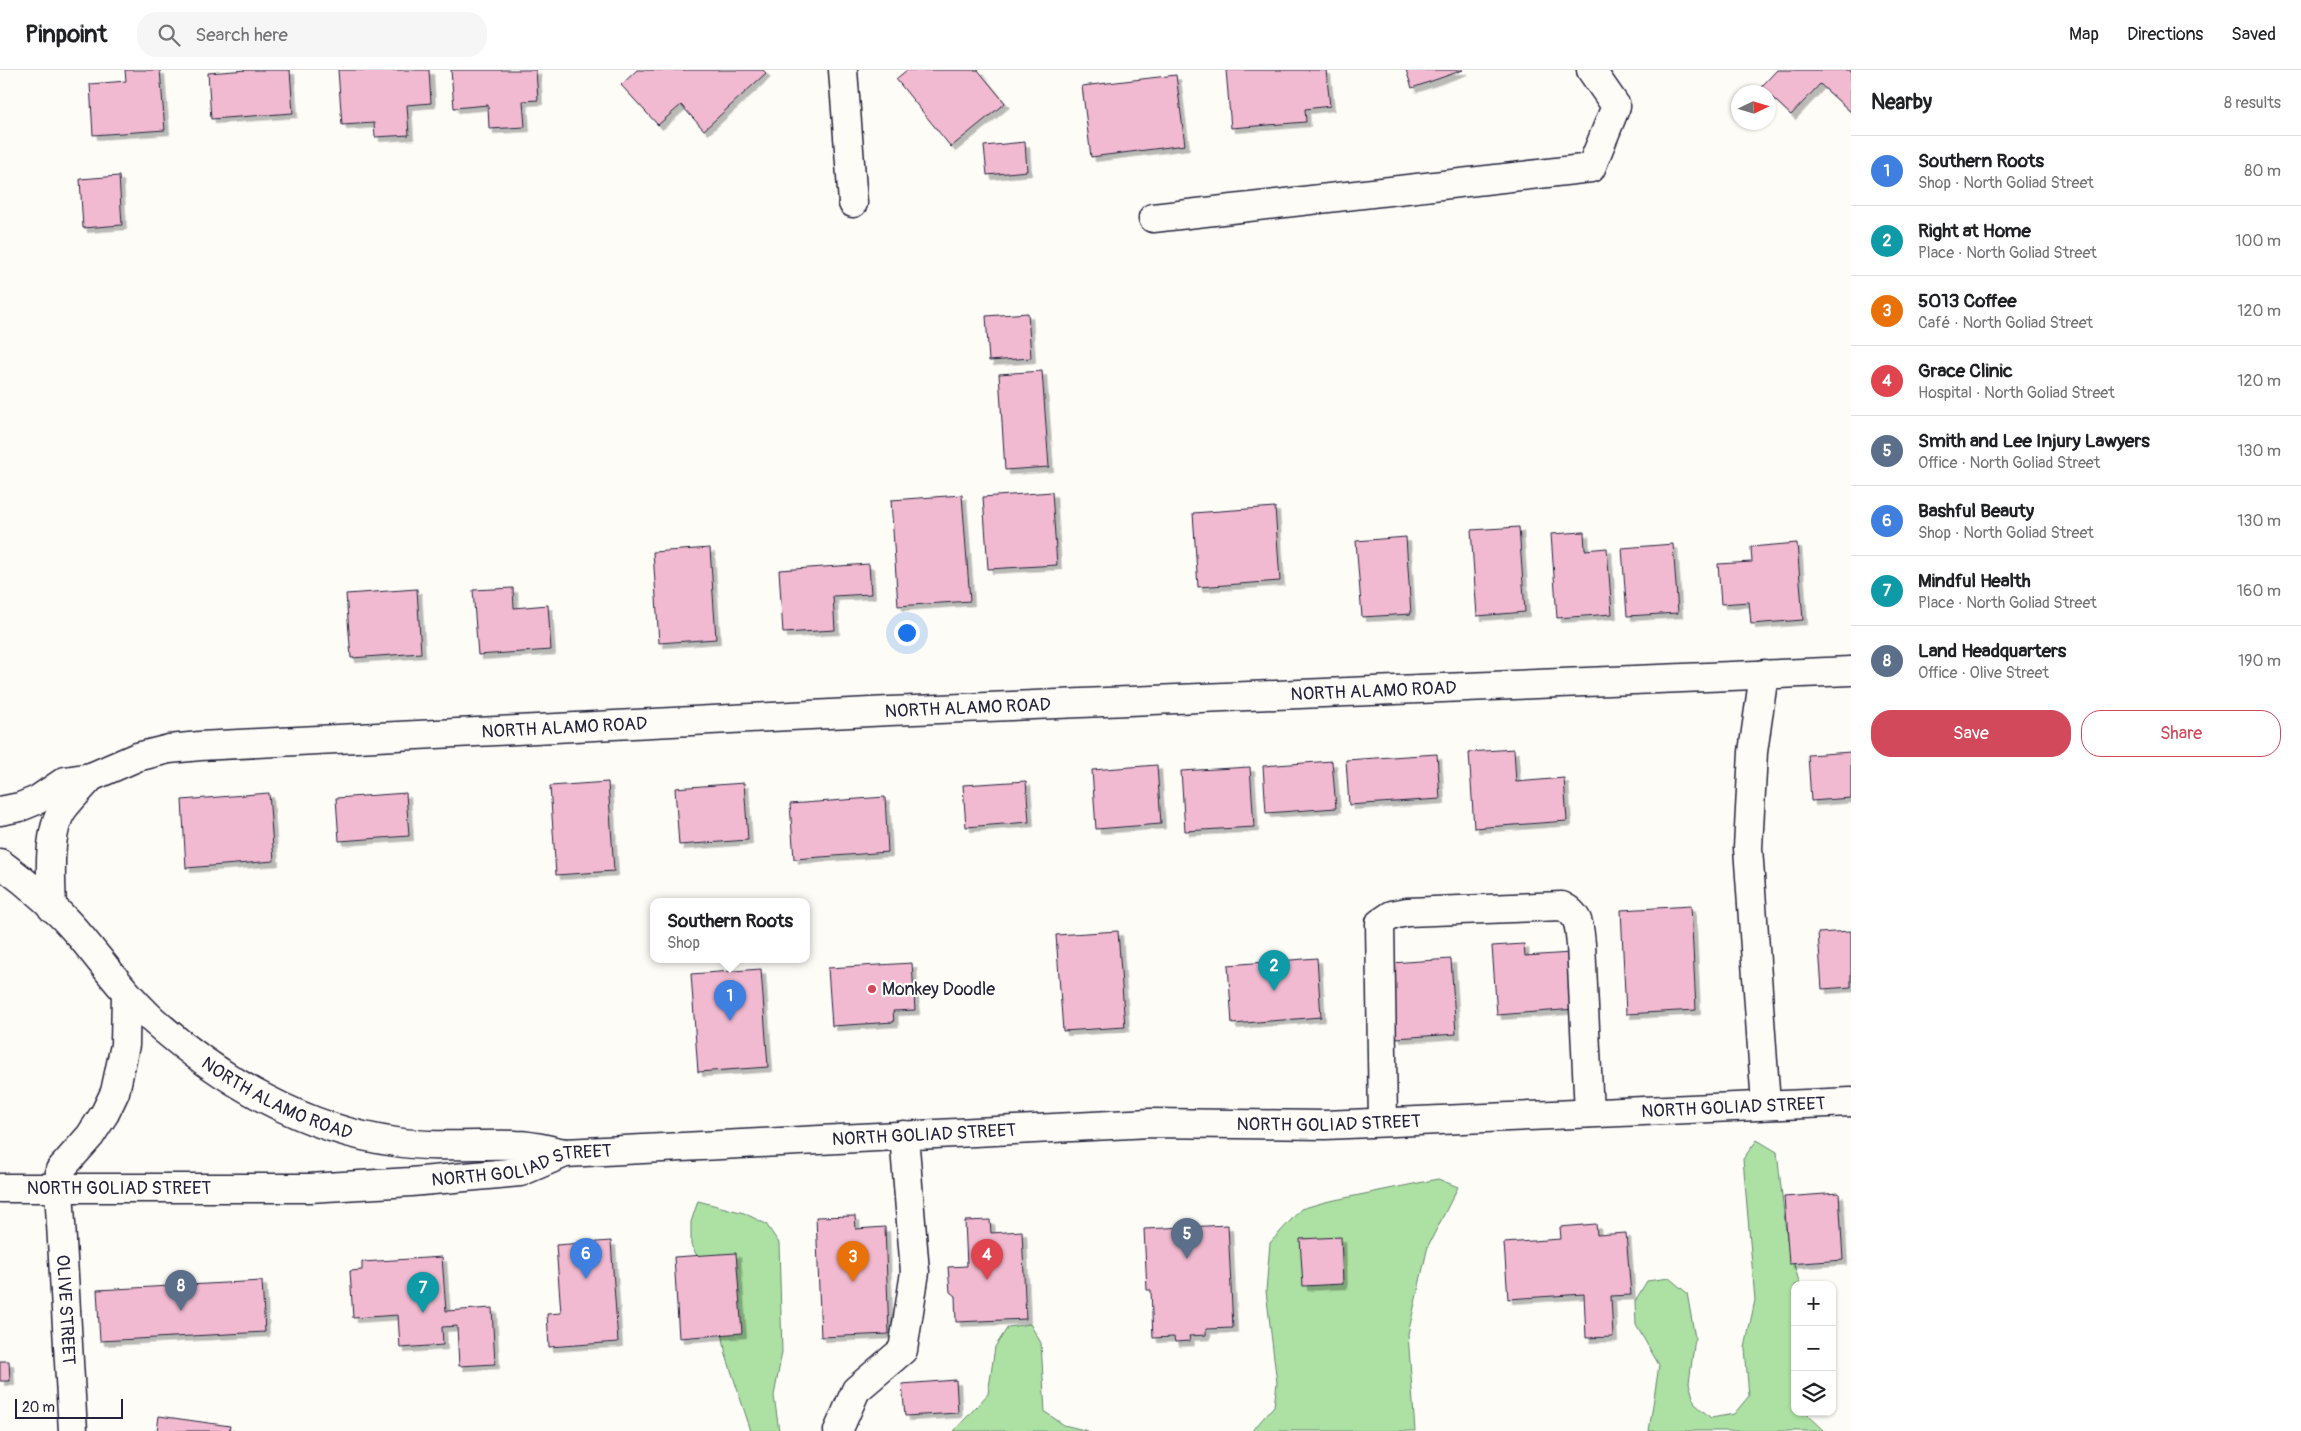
<!DOCTYPE html>
<meta charset="utf-8">
<style>
body{margin:0;font-family:Pangolin,sans-serif;background:#f6f6f6;color:#202124}
.controls{position:absolute;right:15px;bottom:15px;display:grid;overflow:hidden;border-radius:10px;box-shadow:0 1px 4px #0004}
.controls button{width:45px;height:45px;display:grid;place-items:center;padding:0;border:0;border-bottom:1px solid #e0e0e0;background:#fff;color:#202124;font:25px sans-serif}
.compass{position:absolute;left:1731px;top:15px;width:45px;height:45px;border-radius:50%;background:#fff;box-shadow:0 1px 4px #0004;rotate:86deg}
.scale{position:absolute;left:15px;bottom:12px;width:108px;box-sizing:border-box;padding-left:5px;border:2px solid #22223b;border-top:0;font-size:14px;line-height:18px;white-space:nowrap;color:#22223b;-webkit-text-stroke:4px #fdfcf7;paint-order:stroke}
.you{position:absolute;left:906px;top:562px;width:18px;height:18px;margin:-12px;border:4px solid #fff;border-radius:50%;background:#1a73e8;box-shadow:0 0 0 8px #1a73e833}
.badge{display:grid;place-items:center;width:32px;height:32px;border-radius:50%;background:#d1495b;color:#fff;font-size:16px;font-weight:700}
.pin{position:absolute;translate:-50% -41px;filter:drop-shadow(0 1px 2px #0008)}
.pin::after{content:'';position:absolute;top:26px;width:18px;height:15px;background:inherit;clip-path:polygon(0 0,100% 0,50% 100%)}
.popup{position:absolute;left:650px;top:828px;width:160px;height:65px;box-sizing:border-box;display:grid;place-content:center;border-radius:10px;background:#fff;filter:drop-shadow(0 1px 4px #0005);font-size:16px;white-space:nowrap;color:#757577}
.popup b{font-size:19px;color:#202124}
.popup::after{content:'';position:absolute;left:50%;top:100%;margin-left:-10px;border:10px solid transparent;border-top-color:#fff}
.list{margin:0;padding:0;list-style:none}
h2{display:flex;justify-content:space-between;align-items:center;height:65px;margin:0;padding:0 20px;font-size:21px}
h2 small{font-size:16px;font-weight:400;color:#757577}
.list li{display:grid;grid-template-columns:32px 1fr auto;gap:15px;align-items:center;box-sizing:border-box;height:70px;padding:0 20px;border-top:1px solid #e0e0e0}
.list b{display:block;font-size:19px;white-space:nowrap}
.list p{margin:0;font-size:16px;white-space:nowrap;color:#757577}
.list em{font-size:16px;font-style:normal;color:#757577}
.actions{display:flex;gap:10px;padding:15px 20px}
.actions a{flex:1;padding:11px 0;border:1px solid #d1495b;border-radius:20px;text-align:center;font-size:18px;color:#d1495b}
.actions .main{background:#d1495b;color:#fff}
.icon{flex:none;width:28px;height:28px;fill:none;stroke:currentColor;stroke-width:2;stroke-linecap:round;stroke-linejoin:round}
.map{position:relative;flex:none;width:1851px;height:1361px;overflow:hidden}
header{display:flex;align-items:center;gap:30px;box-sizing:border-box;height:70px;padding:0 25px;background:#fff;border-bottom:1px solid #e0e0e0}
header strong{font-size:24px}
nav{display:flex;gap:28px;margin-inline-start:auto;font-size:18px}
.search{width:350px;height:45px;background:#f6f6f6;display:flex;align-items:center;gap:12px;box-sizing:border-box;padding:0 18px;border-radius:20px;color:#757577;font-size:19px}
main{display:flex}
aside{flex:1;background:#fff}
.map>svg:first-child{display:block}
.green{fill:#ace1a3;stroke:#67826f}
.building{fill:#f2bad0;stroke:#22223b;filter:url(#shadow)}
.lines{fill:none;stroke-linecap:round;stroke-linejoin:round}
.minor-casing{stroke:#22223b;stroke-width:31}
.major-casing{stroke:#22223b;stroke-width:31}
.minor{stroke:#fdfcf7;stroke-width:28}
.major{stroke:#fdfcf7;stroke-width:28}
.poi-dot{fill:#d1495b;stroke:#fdfcf7;stroke-width:2}
.labels{text-anchor:middle;stroke-width:4.5;stroke-linejoin:round;paint-order:stroke}
.street-label{font-size:18px;fill:#22223b;stroke:#fdfcf7}
.poi-label{font-size:18px;fill:#22223b;stroke:#fdfcf7;text-anchor:start}
</style>
<header>
<strong>Pinpoint</strong>
<div class="search"><svg class="icon" aria-label="search" viewBox="0 0 24 24"><circle cx="10" cy="10" r="6"/><path d="M15 15l6 6"/></svg>Search here</div>
<nav><a>Map</a><a>Directions</a><a>Saved</a></nav>
</header>
<main>
<div class="map">
<svg width="1851" height="1361" viewBox="0 0 1851 1361">
<defs>
<filter id="shadow"><feDropShadow dx="4.5" dy="4.5" stdDeviation="0" flood-color="#0004"/></filter>
</defs>
<rect width="100%" height="100%" fill="#fdfcf7"/>
<filter id="ink" filterUnits="userSpaceOnUse"><feTurbulence type="fractalNoise" baseFrequency=".02" numOctaves="2"/><feDisplacementMap in="SourceGraphic" scale="10" xChannelSelector="R" yChannelSelector="G"/><feConvolveMatrix kernelMatrix="1 2 1 2 8 2 1 2 1" color-interpolation-filters="sRGB"/></filter>
<g filter="url(#ink)">
<g class="green">
<path d="M1757,1070l20,12 10,88 13,45h-5v127h13v3l17,16h-176l10,-66 -23,-40 -1,-24 12,-20 22,-3 18,15 8,45 -6,45 6,21 16,14 23,-4 15,-18 -4,-48 10,-48 -12,-141z"/>
<path d="M1438,1109l20,8 -30,59 -20,88 7,97h-163l22,-25 3,-23 -11,-92 4,-48 31,-34 24,-7z"/>
<path d="M698,1131l46,12 22,11 13,19 3,109 -8,44 5,35h-28l-25,-76 -12,-69 -23,-41v-23z"/>
<path d="M1030,1254l11,19 4,69 19,13 24,6h-134l34,-37 7,-47 13,-20z"/>
</g>
<g class="building">
<path d="M125,0h35l5,60 -72,5 -3,-51 36,-3z"/>
<path d="M247,0h43l3,43 -82,6 -3,-46z"/>
<path d="M338,0h91l2,33 -24,2 2,30 -34,2 -1,-14 -32,2z"/>
<path d="M451,0h85l2,30 -15,1 2,26 -36,2 -1,-24 -34,3z"/>
<path d="M637,0h126l3,3 -62,57 -23,-25 -23,20 -37,-40z"/>
<path d="M907,0h71l27,33 -54,44 -55,-68z"/>
<path d="M1226,0h100l4,36 -25,3 1,13 -75,6z"/>
<path d="M1406,0h57l-51,18z"/>
<path d="M1777,0h74v42l-31,-28 -29,31 -30,-28z"/>
<path d="M1176,5l9,70 -94,12 -9,-71z"/>
<path d="M1025,72l2,29 -40,4 -3,-29z"/>
<path d="M119,106l3,49 -39,3 -3,-49z"/>
<path d="M1028,243l3,45 -42,3 -3,-45z"/>
<path d="M1042,301l7,96 -44,3 -6,-96z"/>
<path d="M1052,422l5,73 -69,4 -5,-72z"/>
<path d="M962,425l8,106 -72,5 -7,-106z"/>
<path d="M1275,437l5,74 -82,6 -5,-74z"/>
<path d="M1519,457l6,85 -48,4 -6,-86z"/>
<path d="M1584,462l1,18 22,-2 5,66 -55,4 -6,-84z"/>
<path d="M1406,467l5,77 -49,3 -6,-76z"/>
<path d="M1797,473l6,77 -52,4 -2,-22 -28,2 -3,-40 34,-2 -1,-15z"/>
<path d="M1673,474l5,69 -51,3 -5,-68z"/>
<path d="M710,478l6,91 -57,4 -6,-91z"/>
<path d="M869,494l2,30 -38,2 2,34 -52,3 -4,-63z"/>
<path d="M513,518l1,20 34,-3 3,45 -73,5 -5,-65z"/>
<path d="M417,519l4,64 -70,5 -5,-64z"/>
<path d="M1514,679l2,33 48,-4 3,43 -93,7 -5,-76z"/>
<path d="M1851,682v46l-40,3 -3,-46z"/>
<path d="M1437,684l3,45 -91,6 -3,-45z"/>
<path d="M1332,691l4,47 -70,5 -3,-47z"/>
<path d="M1157,695l4,59 -65,5 -4,-59z"/>
<path d="M1250,697l4,60 -69,4 -4,-60z"/>
<path d="M1026,711l3,41 -63,5 -3,-42z"/>
<path d="M608,712l6,89 -58,4 -6,-89z"/>
<path d="M744,713l4,57 -69,5 -4,-57z"/>
<path d="M269,723l5,68 -88,7 -4,-68z"/>
<path d="M406,723l3,43 -70,5 -3,-43z"/>
<path d="M885,727l3,55 -94,7 -4,-55z"/>
<path d="M1691,836l5,104 -70,4 -5,-104z"/>
<path d="M1118,861l7,96 -62,4 -7,-96z"/>
<path d="M1851,861v56l-29,2 -4,-56z"/>
<path d="M1524,874l1,12 46,-3 4,56 -78,6 -5,-69z"/>
<path d="M1317,888l4,59 -89,7 -4,-59z"/>
<path d="M1451,889l5,75 -60,4 -5,-75z"/>
<path d="M912,893l3,47 -22,1 1,11 -62,4 -4,-58z"/>
<path d="M761,899l7,98 -70,5 -7,-98z"/>
<path d="M1839,1123l4,67 -54,4 -5,-67z"/>
<path d="M855,1146l1,13 29,-2 4,107 -68,3 -5,-120z"/>
<path d="M990,1150l1,13 31,-2 4,88 -70,3 -1,-26 -5,-4 -2,-25 19,-1 -2,-45z"/>
<path d="M1596,1154l1,11 29,-2 5,62 -20,1 2,41 -27,1 -2,-44 -76,5 -4,-56 57,-4 -1,-12z"/>
<path d="M1228,1155l5,103 -27,1v6l-17,1 1,5 -15,1 -1,-5 -21,1 -2,-48h-4l-3,-61z"/>
<path d="M1341,1167l2,47 -40,2 -3,-47z"/>
<path d="M611,1171l7,101 -69,5 -2,-33 14,-1 -5,-68z"/>
<path d="M736,1183l6,80 -63,5 -5,-81z"/>
<path d="M442,1187l4,54 46,-3 3,56 -36,2 -2,-40 -15,1 1,18 -43,3 -2,-33 -45,3 -3,-47 12,-1v-8z"/>
<path d="M262,1211l3,51 -165,9 -3,-51z"/>
<path d="M0,1291h9l1,20h-10z"/>
<path d="M956,1310l2,33 -53,3 -3,-32z"/>
<path d="M159,1346l71,10 -1,5h-72z"/>
</g>
<g class="lines">
<g class="minor-casing">
<g id="minor">
<path d="M843,0l10,133"/>
<path d="M1153,148l438,-50 25,-62 -25,-36"/>
<path d="M1764,604l-11,78 -5,96 18,257"/>
<path id="s1" d="M0,741l20,-4 17,-7 28,-19 26,-4 46,-20 32,-8 31,-3 690,-35 961,-40"/>
<path d="M52,838c-1,-28 -5,-75 11,-99 8,-11 19,-21 28,-32"/>
<path d="M1383,1052l-3,-199 12,-8 15,-3 155,-6c18,9 17,20 19,38l8,169"/>
<path id="s2" d="M59,1119l14,242"/>
<path d="M838,1361l18,-41 47,-40 12,-78 -11,-137"/>
</g>
</g>
<g class="major-casing">
<g id="major">
<path id="s3" d="M0,793c29,21 58,47 81,74 24,29 44,57 72,83 67,60 152,110 243,122 40,6 80,2 121,3 15,0 32,5 48,8"/>
<path id="s4" d="M0,1118h309l102,-6 109,-10 45,-19 585,-30 175,2 526,-23"/>
<path d="M59,1119l1,-19 30,-34 15,-23 10,-21 10,-47 1,-51"/>
</g>
</g>
<use href="#minor" class="minor"/>
<use href="#major" class="major"/>
</g>
</g>
<circle class="poi-dot" cx="872" cy="919" r="5"/>
<g class="labels">
<g class="street-label">
<text dy="6" stroke="none"><textPath href="#s1" startOffset="1388">NORTH ALAMO ROAD</textPath></text>
<text dy="6" stroke="none"><textPath href="#s1" startOffset="982">NORTH ALAMO ROAD</textPath></text>
<text dy="6" stroke="none"><textPath href="#s1" startOffset="578">NORTH ALAMO ROAD</textPath></text>
<text dy="6" stroke="none"><textPath href="#s3" startOffset="368">NORTH ALAMO ROAD</textPath></text>
<text dy="6" stroke="none"><textPath href="#s4" startOffset="1739">NORTH GOLIAD STREET</textPath></text>
<text dy="6" stroke="none"><textPath href="#s4" startOffset="1334">NORTH GOLIAD STREET</textPath></text>
<text dy="6" stroke="none"><textPath href="#s4" startOffset="929">NORTH GOLIAD STREET</textPath></text>
<text dy="6" stroke="none"><textPath href="#s4" startOffset="524">NORTH GOLIAD STREET</textPath></text>
<text dy="6" stroke="none"><textPath href="#s4" startOffset="119">NORTH GOLIAD STREET</textPath></text>
<text dy="6" stroke="none"><textPath href="#s2" startOffset="121">OLIVE STREET</textPath></text>
</g>
<g class="poi-label">
<text x="882" y="925">Monkey Doodle</text>
</g>
</g>
</svg>
<div class="controls">
<button>+</button>
<button>−</button>
<button><svg class="icon" aria-label="layers" viewBox="0 0 24 24"><path d="M12 4l9 5-9 5-9-5zM3 14l9 5 9-5"/></svg></button>
</div>
<svg class="compass" viewBox="-18 -18 36 36"><path d="M0-13l5 13h-10z" fill="#e53935"/><path d="M0 13l5-13h-10z" fill="#757577"/></svg>
<div class="scale">20 m</div>
<div class="you"></div>
<div class="pin badge" style="left:730px;top:951px;background:#3f7fe0">1</div>
<div class="popup"><b>Southern Roots</b>Shop</div>
<div class="pin badge" style="left:1274px;top:921px;background:#0f9aa8">2</div>
<div class="pin badge" style="left:853px;top:1212px;background:#e8710a">3</div>
<div class="pin badge" style="left:987px;top:1210px;background:#e0444e">4</div>
<div class="pin badge" style="left:1187px;top:1189px;background:#5c6f8a">5</div>
<div class="pin badge" style="left:586px;top:1209px;background:#3f7fe0">6</div>
<div class="pin badge" style="left:423px;top:1243px;background:#0f9aa8">7</div>
<div class="pin badge" style="left:181px;top:1241px;background:#5c6f8a">8</div>
</div>
<aside>
<h2>Nearby<small>8 results</small></h2>
<ul class="list">
<li><span class="badge" style="background:#3f7fe0">1</span><div><b>Southern Roots</b><p>Shop · North Goliad Street</p></div><em>80 m</em></li>
<li><span class="badge" style="background:#0f9aa8">2</span><div><b>Right at Home</b><p>Place · North Goliad Street</p></div><em>100 m</em></li>
<li><span class="badge" style="background:#e8710a">3</span><div><b>5013 Coffee</b><p>Café · North Goliad Street</p></div><em>120 m</em></li>
<li><span class="badge" style="background:#e0444e">4</span><div><b>Grace Clinic</b><p>Hospital · North Goliad Street</p></div><em>120 m</em></li>
<li><span class="badge" style="background:#5c6f8a">5</span><div><b>Smith and Lee Injury Lawyers</b><p>Office · North Goliad Street</p></div><em>130 m</em></li>
<li><span class="badge" style="background:#3f7fe0">6</span><div><b>Bashful Beauty</b><p>Shop · North Goliad Street</p></div><em>130 m</em></li>
<li><span class="badge" style="background:#0f9aa8">7</span><div><b>Mindful Health</b><p>Place · North Goliad Street</p></div><em>160 m</em></li>
<li><span class="badge" style="background:#5c6f8a">8</span><div><b>Land Headquarters</b><p>Office · Olive Street</p></div><em>190 m</em></li>
</ul>
<div class="actions"><a class="main">Save</a><a>Share</a></div>
</aside>
</main>
